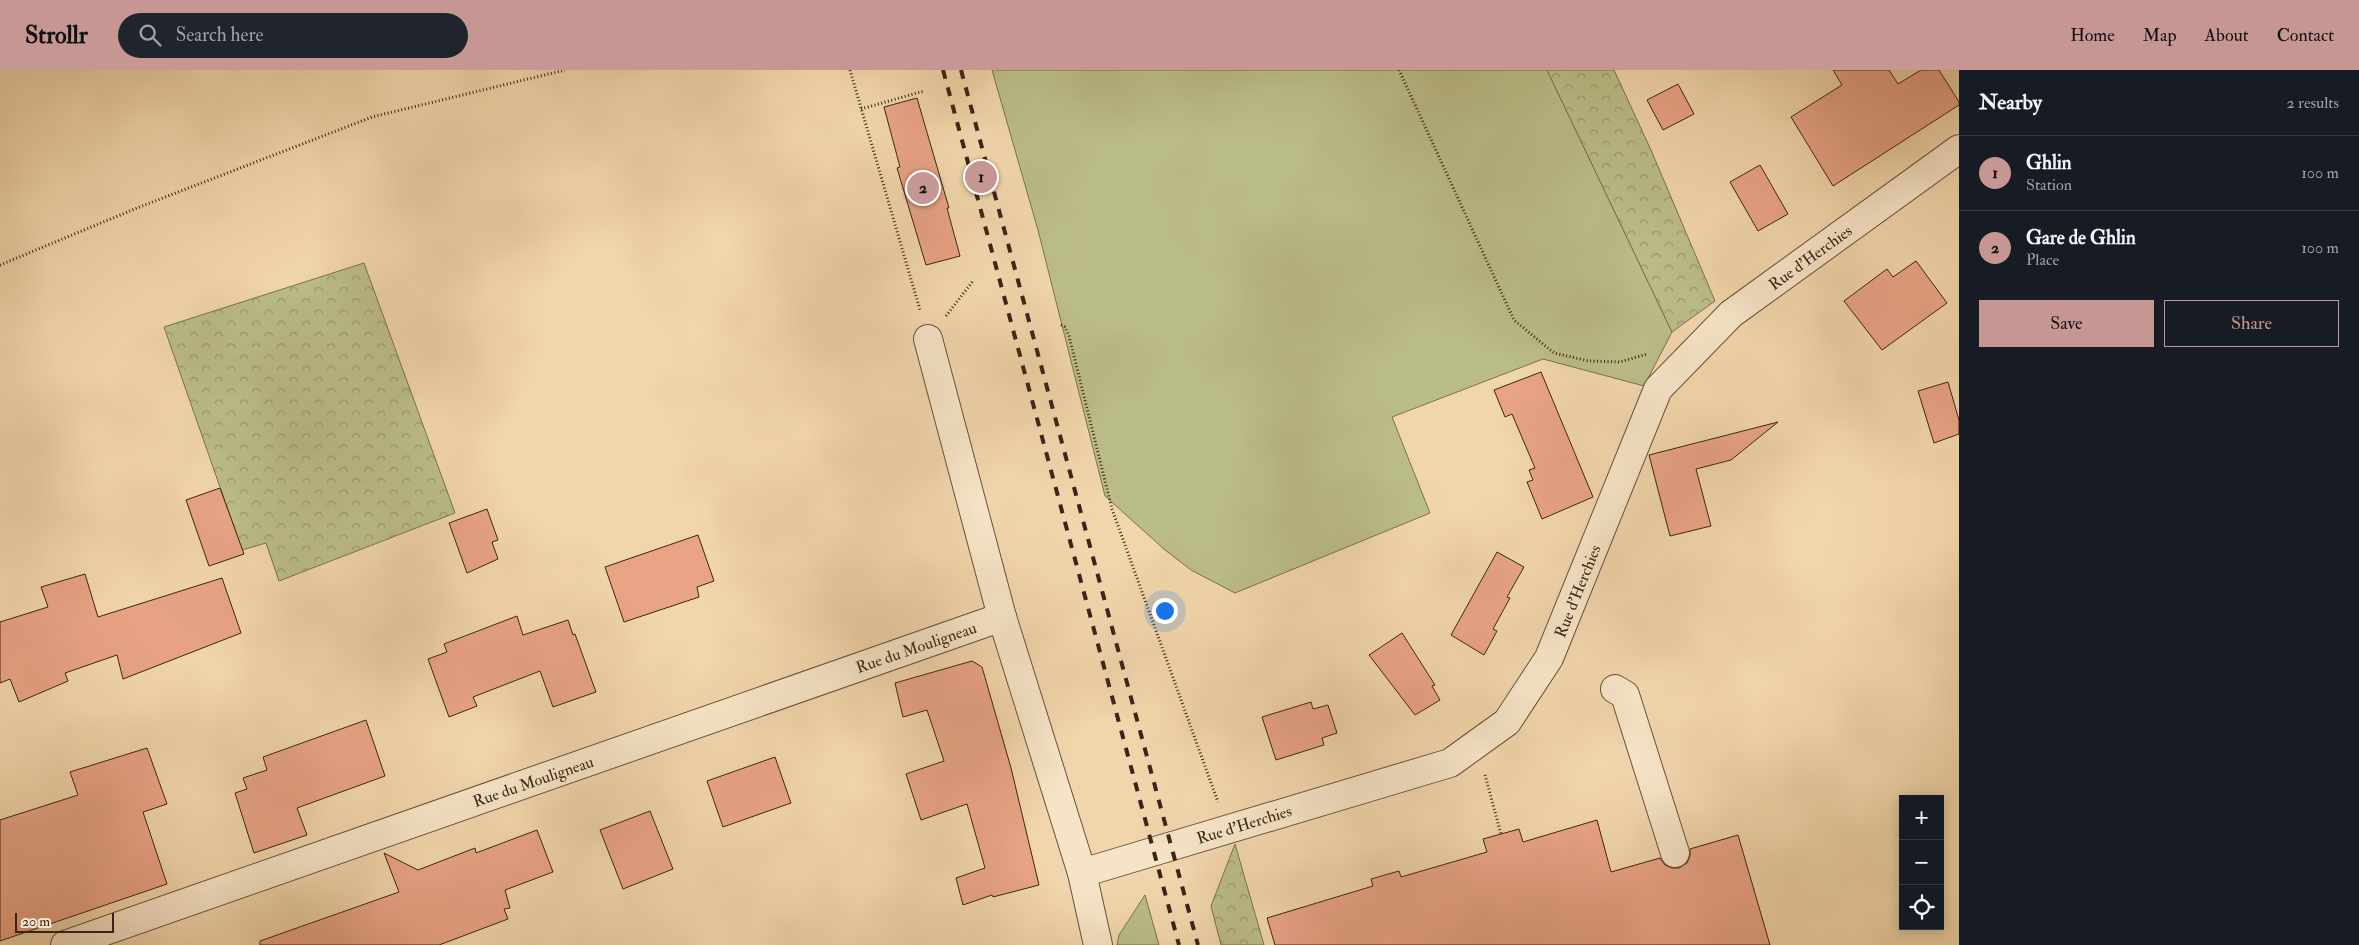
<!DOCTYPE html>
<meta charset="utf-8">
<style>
body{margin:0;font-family:"IM FELL Double Pica",serif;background:#20242c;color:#f1f3f6}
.controls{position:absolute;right:15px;bottom:15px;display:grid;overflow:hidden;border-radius:0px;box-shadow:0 2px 12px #0003}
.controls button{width:45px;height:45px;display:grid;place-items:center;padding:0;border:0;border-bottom:1px solid #363941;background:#171b24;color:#f1f3f6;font:25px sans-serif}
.scale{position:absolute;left:15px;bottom:12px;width:99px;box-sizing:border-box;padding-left:5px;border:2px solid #392518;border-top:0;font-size:14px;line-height:18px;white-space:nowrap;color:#392518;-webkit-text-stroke:4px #f7e4c8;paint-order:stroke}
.you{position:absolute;left:1164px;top:540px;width:18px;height:18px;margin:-12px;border:4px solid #fff;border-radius:50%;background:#1a73e8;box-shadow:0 0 0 8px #1a73e833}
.badge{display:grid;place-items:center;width:32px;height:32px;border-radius:50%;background:#c59692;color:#111;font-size:16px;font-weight:700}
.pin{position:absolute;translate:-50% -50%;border:2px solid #fff;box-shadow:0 1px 5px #0006}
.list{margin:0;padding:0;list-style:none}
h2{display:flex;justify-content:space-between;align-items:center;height:65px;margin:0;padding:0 20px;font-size:21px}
h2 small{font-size:16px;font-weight:400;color:#9ea1a6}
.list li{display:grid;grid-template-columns:32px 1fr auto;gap:15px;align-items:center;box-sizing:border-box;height:75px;padding:0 20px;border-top:1px solid #363941}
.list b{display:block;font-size:19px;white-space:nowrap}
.list p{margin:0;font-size:16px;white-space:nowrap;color:#9ea1a6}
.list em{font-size:16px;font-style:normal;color:#9ea1a6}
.actions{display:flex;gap:10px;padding:15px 20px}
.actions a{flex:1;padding:11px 0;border:1px solid #c59692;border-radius:0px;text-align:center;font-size:18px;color:#c59692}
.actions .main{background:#c59692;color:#111}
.icon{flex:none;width:28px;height:28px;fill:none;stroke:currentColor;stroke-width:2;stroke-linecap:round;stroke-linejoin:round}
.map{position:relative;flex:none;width:1959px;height:875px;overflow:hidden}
header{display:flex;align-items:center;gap:30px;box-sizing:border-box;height:70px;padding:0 25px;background:#c59692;color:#111}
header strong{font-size:24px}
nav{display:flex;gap:28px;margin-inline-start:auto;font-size:18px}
.search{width:350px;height:45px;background:#20242c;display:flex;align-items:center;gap:12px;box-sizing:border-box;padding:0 18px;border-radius:28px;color:#9ea1a6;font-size:19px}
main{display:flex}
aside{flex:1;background:#171b24}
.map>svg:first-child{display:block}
.green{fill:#bbbd88;stroke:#7a7150}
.forest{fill:url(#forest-crowns);stroke:#7a7150}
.building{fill:#e9a486;stroke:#392518}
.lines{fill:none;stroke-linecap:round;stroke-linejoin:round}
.minor-casing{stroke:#67513d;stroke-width:30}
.path{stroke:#392518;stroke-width:3;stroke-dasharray:1 2.5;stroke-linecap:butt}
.minor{stroke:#f7e4c8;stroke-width:28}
.rail{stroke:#392518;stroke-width:4;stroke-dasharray:9 9;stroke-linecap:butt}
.labels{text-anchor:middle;stroke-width:5;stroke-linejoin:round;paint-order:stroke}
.street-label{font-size:16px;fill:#392518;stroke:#f7e4c8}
</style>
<header>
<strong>Strollr</strong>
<div class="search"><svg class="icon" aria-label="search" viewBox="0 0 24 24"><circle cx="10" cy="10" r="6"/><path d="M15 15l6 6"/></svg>Search here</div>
<nav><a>Home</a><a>Map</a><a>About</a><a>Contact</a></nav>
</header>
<main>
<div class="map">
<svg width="1959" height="875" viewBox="0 0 1959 875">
<defs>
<pattern id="forest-crowns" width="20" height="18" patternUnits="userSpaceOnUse" patternTransform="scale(1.25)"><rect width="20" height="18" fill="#bbbd88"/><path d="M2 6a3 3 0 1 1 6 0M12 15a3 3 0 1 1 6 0" fill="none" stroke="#99996e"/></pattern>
</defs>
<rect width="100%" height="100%" fill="#f2d6ab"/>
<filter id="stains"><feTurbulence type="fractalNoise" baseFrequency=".004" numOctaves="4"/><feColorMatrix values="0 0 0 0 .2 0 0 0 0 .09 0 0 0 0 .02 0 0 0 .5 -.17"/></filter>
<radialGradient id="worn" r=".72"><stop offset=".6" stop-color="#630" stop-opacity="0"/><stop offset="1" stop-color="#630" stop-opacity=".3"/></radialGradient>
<g class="green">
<path d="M992,0h555l125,262 -28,54 -101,-27 -151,58 38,96 -195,80 -44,-23 -26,-20 -60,-54 -67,-266z"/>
<path d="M1145,825l14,50h-42l2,-10z"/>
</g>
<g class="forest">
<path d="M1547,0h67l37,80 64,151 -43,31z"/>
<path d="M364,193l91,250 -176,68 -13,-38 -24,7 -78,-223z"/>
<path d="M1235,774l29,101h-43l-10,-39z"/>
</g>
<g class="building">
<path d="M1833,0h56l9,14 23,-14h18l20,32v3l-126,81 -42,-69 51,-32z"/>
<path d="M1678,14l16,30 -31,16 -16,-30z"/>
<path d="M917,28l32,110h-2l13,48 -34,9 -29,-97 3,-1 -16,-60z"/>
<path d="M1760,95l28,49 -30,17 -28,-49z"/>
<path d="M1916,191l31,42 -65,47 -38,-49 43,-32 6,8z"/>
<path d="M1541,302l52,125 -51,22 -15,-37 6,-2 -4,-10 6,-2 -23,-54 -7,3 -11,-27z"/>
<path d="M1948,312l11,38v14l-25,9 -16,-52z"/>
<path d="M1778,352l-47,38 -35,9 15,57 -41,10 -21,-81z"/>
<path d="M220,418l24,66 -35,12 -23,-66z"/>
<path d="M487,439l11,31 -6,2 6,17 -31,14 -18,-50z"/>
<path d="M698,465l16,46 -17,6 2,10 -75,25 -19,-55z"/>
<path d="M1497,482l27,15 -17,30 3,1 -17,31 4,2 -13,24 -33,-20z"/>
<path d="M85,504l13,43 124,-39 19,55 -118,46 -6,-24 -52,18 3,8 -49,21 -9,-23 -10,4v-61l48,-15 -7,-20z"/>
<path d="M517,546l6,19 45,-15 5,15 2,-1 21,58 -43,15 -13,-36 -67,26 4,9 -28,11 -21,-58 19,-7 -3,-8z"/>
<path d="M1402,563l33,52 -3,1 8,14 -25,15 -46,-60z"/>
<path d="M972,591l10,6 29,101 28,117 -46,12 -1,-2 -29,10 -7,-27 29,-10 -18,-64 -46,16 -15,-46 38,-13 -17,-51 -24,7 -8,-34z"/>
<path d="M1311,632l2,7 15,-4 9,28 -15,5 2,7 -48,15 -14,-43z"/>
<path d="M366,650l19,56 -88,32 10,27 -53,18 -19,-60 12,-4 -4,-11 24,-8 -4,-13z"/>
<path d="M147,678l20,56 -24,8 24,72 -167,57v-121l78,-25 -8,-23z"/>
<path d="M775,687l16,46 -68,24 -16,-46z"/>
<path d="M650,741l23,58 -50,20 -23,-59z"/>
<path d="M1597,750l14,52 49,-14 5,7 7,3h7l8,-5 3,-7v-7l48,-14 32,110h-495l-8,-27 106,-32 -2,-7 28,-8 2,6 86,-25 -4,-13 36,-10 4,13z"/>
<path d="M537,760l16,42 -48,18 5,18 -6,1 4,10 -69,26h-179v-4l139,-49 -15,-39 34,17 57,-22 1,5z"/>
</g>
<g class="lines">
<g class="minor-casing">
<g id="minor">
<path d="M928,269l74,278 80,256 16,72"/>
<path d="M1615,619l10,6 50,158"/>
<path d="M1082,803l368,-110 57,-41 42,-64 109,-269 73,-75 228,-165"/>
<path d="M65,875l937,-328"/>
</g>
</g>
<g class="path">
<path d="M850,0l70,240"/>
<path d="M1399,0l115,250 40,33 35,8 31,1 27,-8"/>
<path d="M861,39l63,-18"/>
<path d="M0,195l137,-57 235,-91 193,-47"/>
<path d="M946,246l27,-35"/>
<path d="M1061,255l4,2 4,9 43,173 106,293"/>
<path d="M1485,705l16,59"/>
</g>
<use href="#minor" class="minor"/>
<g class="rail">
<path d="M943,0l236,875"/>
<path d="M961,0l237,875"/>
</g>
</g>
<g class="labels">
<g class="street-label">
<text transform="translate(1810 187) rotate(-36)" y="6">Rue d'Herchies</text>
<text transform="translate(1577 521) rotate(-68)" y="6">Rue d'Herchies</text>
<text transform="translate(916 577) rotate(-19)" y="6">Rue du Mouligneau</text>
<text transform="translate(533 711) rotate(-19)" y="6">Rue du Mouligneau</text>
<text transform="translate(1244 754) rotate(-17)" y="6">Rue d'Herchies</text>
</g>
</g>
<rect width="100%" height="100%" filter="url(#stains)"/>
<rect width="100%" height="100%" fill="url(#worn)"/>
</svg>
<div class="controls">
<button>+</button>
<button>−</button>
<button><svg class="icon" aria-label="locate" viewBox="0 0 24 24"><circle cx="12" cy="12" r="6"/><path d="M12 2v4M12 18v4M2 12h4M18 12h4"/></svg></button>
</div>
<div class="scale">20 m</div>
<div class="you"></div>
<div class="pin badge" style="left:981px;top:107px">1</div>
<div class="pin badge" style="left:923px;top:118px">2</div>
</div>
<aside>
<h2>Nearby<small>2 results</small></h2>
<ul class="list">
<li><span class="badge">1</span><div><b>Ghlin</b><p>Station</p></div><em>100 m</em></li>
<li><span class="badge">2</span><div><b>Gare de Ghlin</b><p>Place</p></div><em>100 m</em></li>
</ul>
<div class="actions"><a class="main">Save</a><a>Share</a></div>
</aside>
</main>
